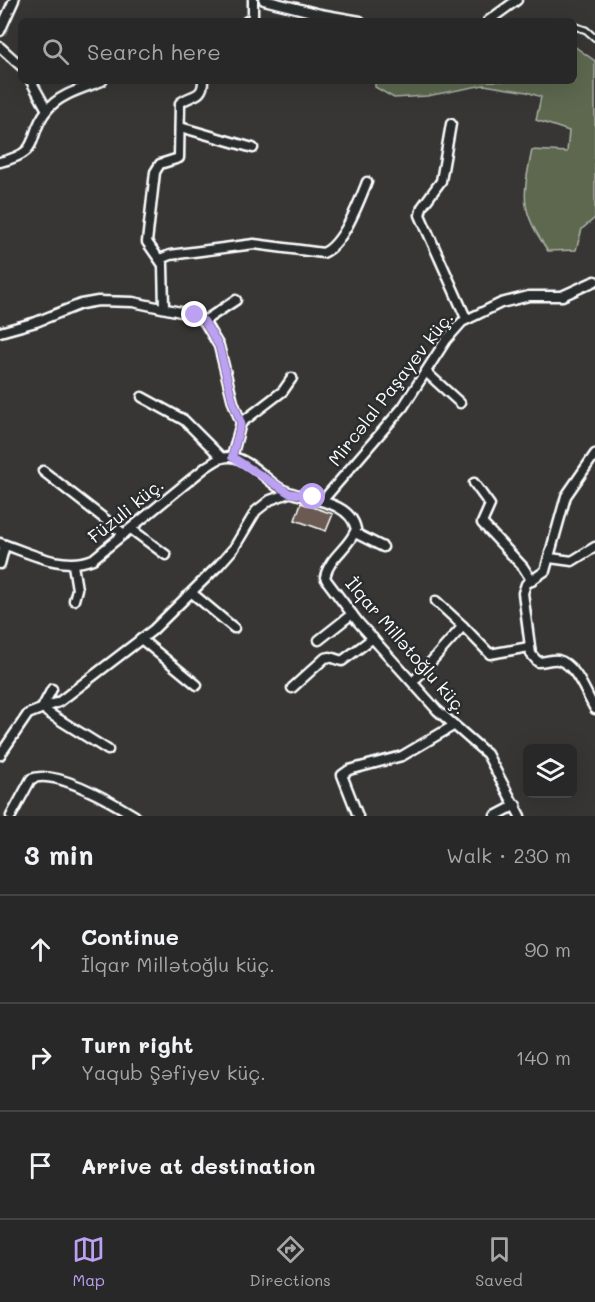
<!DOCTYPE html>
<meta charset="utf-8">
<style>
body{margin:0;font-family:Mali,sans-serif;background:#353434;color:#f1f3f6}
.controls{position:absolute;right:18px;bottom:18px;display:grid;overflow:hidden;border-radius:9px;box-shadow:0 6px 24px #0002}
.controls button{width:54px;height:54px;display:grid;place-items:center;padding:0;border:0;border-bottom:2px solid #454445;background:#292828;color:#f1f3f6;font:30px sans-serif}
.stop{position:absolute;width:18px;height:18px;margin:-14px;border:4px solid #bca0f2;border-radius:50%;background:#fff}
.stop.end{background:#bca0f2;border-color:#fff;box-shadow:0 2px 6px #0008}
.list{margin:0;padding:0;list-style:none}
h2{display:flex;justify-content:space-between;align-items:center;height:78px;margin:0;padding:0 24px;font-size:26px}
h2 small{font-size:20px;font-weight:400;color:#a5a6a8}
.list li{display:grid;grid-template-columns:39px 1fr auto;gap:18px;align-items:center;box-sizing:border-box;height:108px;padding:0 24px;border-top:2px solid #454445}
.list b{display:block;font-size:22px;white-space:nowrap}
.list p{margin:0;font-size:20px;white-space:nowrap;color:#a5a6a8}
.list em{font-size:20px;font-style:normal;color:#a5a6a8}
.icon{flex:none;width:33px;height:33px;fill:none;stroke:currentColor;stroke-width:2;stroke-linecap:round;stroke-linejoin:round}
.map{position:relative;flex:none;width:595px;height:816px;overflow:hidden}
.search{position:absolute;background:#292828;box-shadow:0 6px 24px #0002;left:18px;right:18px;top:18px;height:66px;display:flex;align-items:center;gap:15px;box-sizing:border-box;padding:0 21px;border-radius:9px;color:#a5a6a8;font-size:22px}
.sheet{height:402px;background:#292828}
nav{display:flex;justify-content:space-around;align-items:center;box-sizing:border-box;height:84px;border-top:2px solid #454445;background:#292828;font-size:16px;color:#a5a6a8}
nav a{display:grid;justify-items:center;gap:3px}
nav .on{color:#bca0f2}
.map>svg:first-child{display:block}
.green{fill:#5d6850;stroke:#aeb4a8;stroke-width:1.5}
.building{fill:#6a5a51;stroke:#fff;stroke-width:1.5}
.lines{fill:none;stroke-linecap:round;stroke-linejoin:round}
.lane-casing{stroke:#fff;stroke-width:9}
.street-casing{stroke:#fff;stroke-width:13}
.lane{stroke:#2a2d2e;stroke-width:4.5}
.street{stroke:#2a2d2e;stroke-width:8}
.route{stroke:#bca0f2;stroke-width:8}
.labels{text-anchor:middle;stroke-width:5;stroke-linejoin:round;paint-order:stroke}
.street-label{font-size:18px;fill:#fff;stroke:#2a2d2e}
</style>
<div class="map">
<svg width="595" height="816" viewBox="0 0 595 816">
<rect width="100%" height="100%" fill="#373635"/>
<filter id="ink" filterUnits="userSpaceOnUse"><feTurbulence type="fractalNoise" baseFrequency=".0167" numOctaves="2"/><feDisplacementMap in="SourceGraphic" scale="12" xChannelSelector="R" yChannelSelector="G"/><feConvolveMatrix kernelMatrix="1 2 1 2 8 2 1 2 1" color-interpolation-filters="sRGB"/></filter>
<g filter="url(#ink)">
<path class="green" d="M574,46l21,15v157l-13,11 -6,21 -28,1c-28,-42 -26,-52 -16,-101l35,2 2,-21 -33,-11 5,-23 -14,-5 -43,-7 -57,11 -33,2 -19,-11v-6h199z"/>
<path class="building" d="M301,503l32,11 -7,17 -31,-11z"/>
<g class="lines">
<g class="lane-casing">
<path id="lane" d="M574,26l12,4 9,8"/>
</g>
<g class="street-casing">
<g id="street">
<path d="M264,0l56,14 40,7"/>
<path d="M247,21l6,-3v-18"/>
<path d="M488,21l29,-21"/>
<path d="M0,31l14,-31"/>
<path d="M0,47l21,19"/>
<path d="M31,81l16,29"/>
<path d="M451,124l-10,57 -19,26 -2,8 46,103"/>
<path d="M180,127l73,21"/>
<path d="M0,162c45,-11 25,-25 47,-52 13,-16 37,-22 55,-29"/>
<path d="M160,259l10,-4 84,-11 69,9c20,-8 36,-51 44,-71"/>
<path d="M164,308l-1,-43 -16,-23 8,-70 5,-8 19,-6 1,-55c11,-9 23,-5 23,-22"/>
<path d="M204,321l32,-21"/>
<path d="M0,332l36,-10 45,-18 17,-3 35,1 62,13 9,6 15,25 14,56 8,21 -9,34"/>
<path d="M426,372l34,31"/>
<path d="M142,397l42,23 38,38"/>
<path d="M241,423l42,-32 9,-13"/>
<path d="M595,454l-29,42 -21,75 -19,13 -3,9 8,61 7,8c7,0 13,-3 20,-2 18,4 28,34 37,49"/>
<path d="M43,471l81,63"/>
<path d="M474,483l16,22 -8,18 41,44 9,14"/>
<path d="M323,500l80,-93 43,-67 16,-18 39,-19 28,-7h33l33,-15"/>
<path d="M131,529l35,26"/>
<path d="M355,533l28,14"/>
<path d="M0,543c30,10 62,28 93,16l113,-92c8,-5 15,-11 25,-10 16,1 34,21 47,30 21,14 71,10 78,42 -6,18 -27,28 -31,48l2,4 31,41 79,88 50,44 33,62"/>
<path d="M550,558l22,3 23,-14"/>
<path d="M0,564l5,-19"/>
<path d="M73,565l4,24 -3,11"/>
<path d="M192,593l42,35"/>
<path d="M436,601l27,25"/>
<path d="M141,639l56,46"/>
<path d="M319,640l33,-26"/>
<path d="M413,682l50,-56 27,28 39,-7"/>
<path d="M292,688l33,-30 5,-1 12,4 31,-23"/>
<path d="M52,689l-9,17 4,6 61,38"/>
<path d="M0,755l28,-41 31,-12 94,-72 66,-65 15,-17 22,-37 14,-11 19,-7"/>
<path d="M11,816l20,-37c24,-11 83,24 104,37"/>
<path d="M358,816l-16,-41 7,-5 53,-14 51,-30"/>
<path d="M495,816l21,-11"/>
</g>
</g>
<use href="#lane" class="lane"/>
<use href="#street" class="street"/>
</g>
</g>
<g class="lines" filter="url(#ink)">
<path class="route" d="M195,315l9,6 15,25 14,56 8,21 -9,34 57,36 24,4"/>
</g>
<g class="labels">
<g class="street-label">
<text transform="translate(391 389) rotate(-52)" y="6">Mircəlal Paşayev küç.</text>
<text transform="translate(126 511) rotate(-39)" y="6">Füzuli küç.</text>
<text transform="translate(406 646) rotate(49)" y="6">İlqar Millətoğlu küç.</text>
</g>
</g>
</svg>
<div class="controls">
<button><svg class="icon" aria-label="layers" viewBox="0 0 24 24"><path d="M12 4l9 5-9 5-9-5zM3 14l9 5 9-5"/></svg></button>
</div>
<div class="stop" style="left:313px;top:497px"></div>
<div class="stop end" style="left:195px;top:315px"></div>
<div class="search"><svg class="icon" aria-label="search" viewBox="0 0 24 24"><circle cx="10" cy="10" r="6"/><path d="M15 15l6 6"/></svg>Search here</div>
</div>
<section class="sheet">
<h2>3 min<small>Walk · 230 m</small></h2>
<ul class="list">
<li><svg class="icon" aria-label="ahead" viewBox="0 0 24 24"><path d="M12 20V5M6 11l6-6 6 6"/></svg><div><b>Continue</b><p>İlqar Millətoğlu küç.</p></div><em>90 m</em></li>
<li><svg class="icon" aria-label="right" viewBox="0 0 24 24"><path d="M7 20v-9h11M14 6l5 5-5 5"/></svg><div><b>Turn right</b><p>Yaqub Şəfiyev küç.</p></div><em>140 m</em></li>
<li><svg class="icon" aria-label="arrive" viewBox="0 0 24 24"><path d="M6 21V4h12l-3 4 3 4H6"/></svg><div><b>Arrive at destination</b></div></li>
</ul>
</section>
<nav>
<a class="on"><svg class="icon" aria-label="map" viewBox="0 0 24 24"><path d="M3 6l6-2 6 2 6-2v14l-6 2-6-2-6 2zM9 4v14M15 6v14"/></svg>Map</a>
<a><svg class="icon" aria-label="directions" viewBox="0 0 24 24"><path d="M12 3l9 9-9 9-9-9zM9 14v-3h6M13 9l2 2-2 2"/></svg>Directions</a>
<a><svg class="icon" aria-label="saved" viewBox="0 0 24 24"><path d="M7 4h10v16l-5-4-5 4z"/></svg>Saved</a>
</nav>
